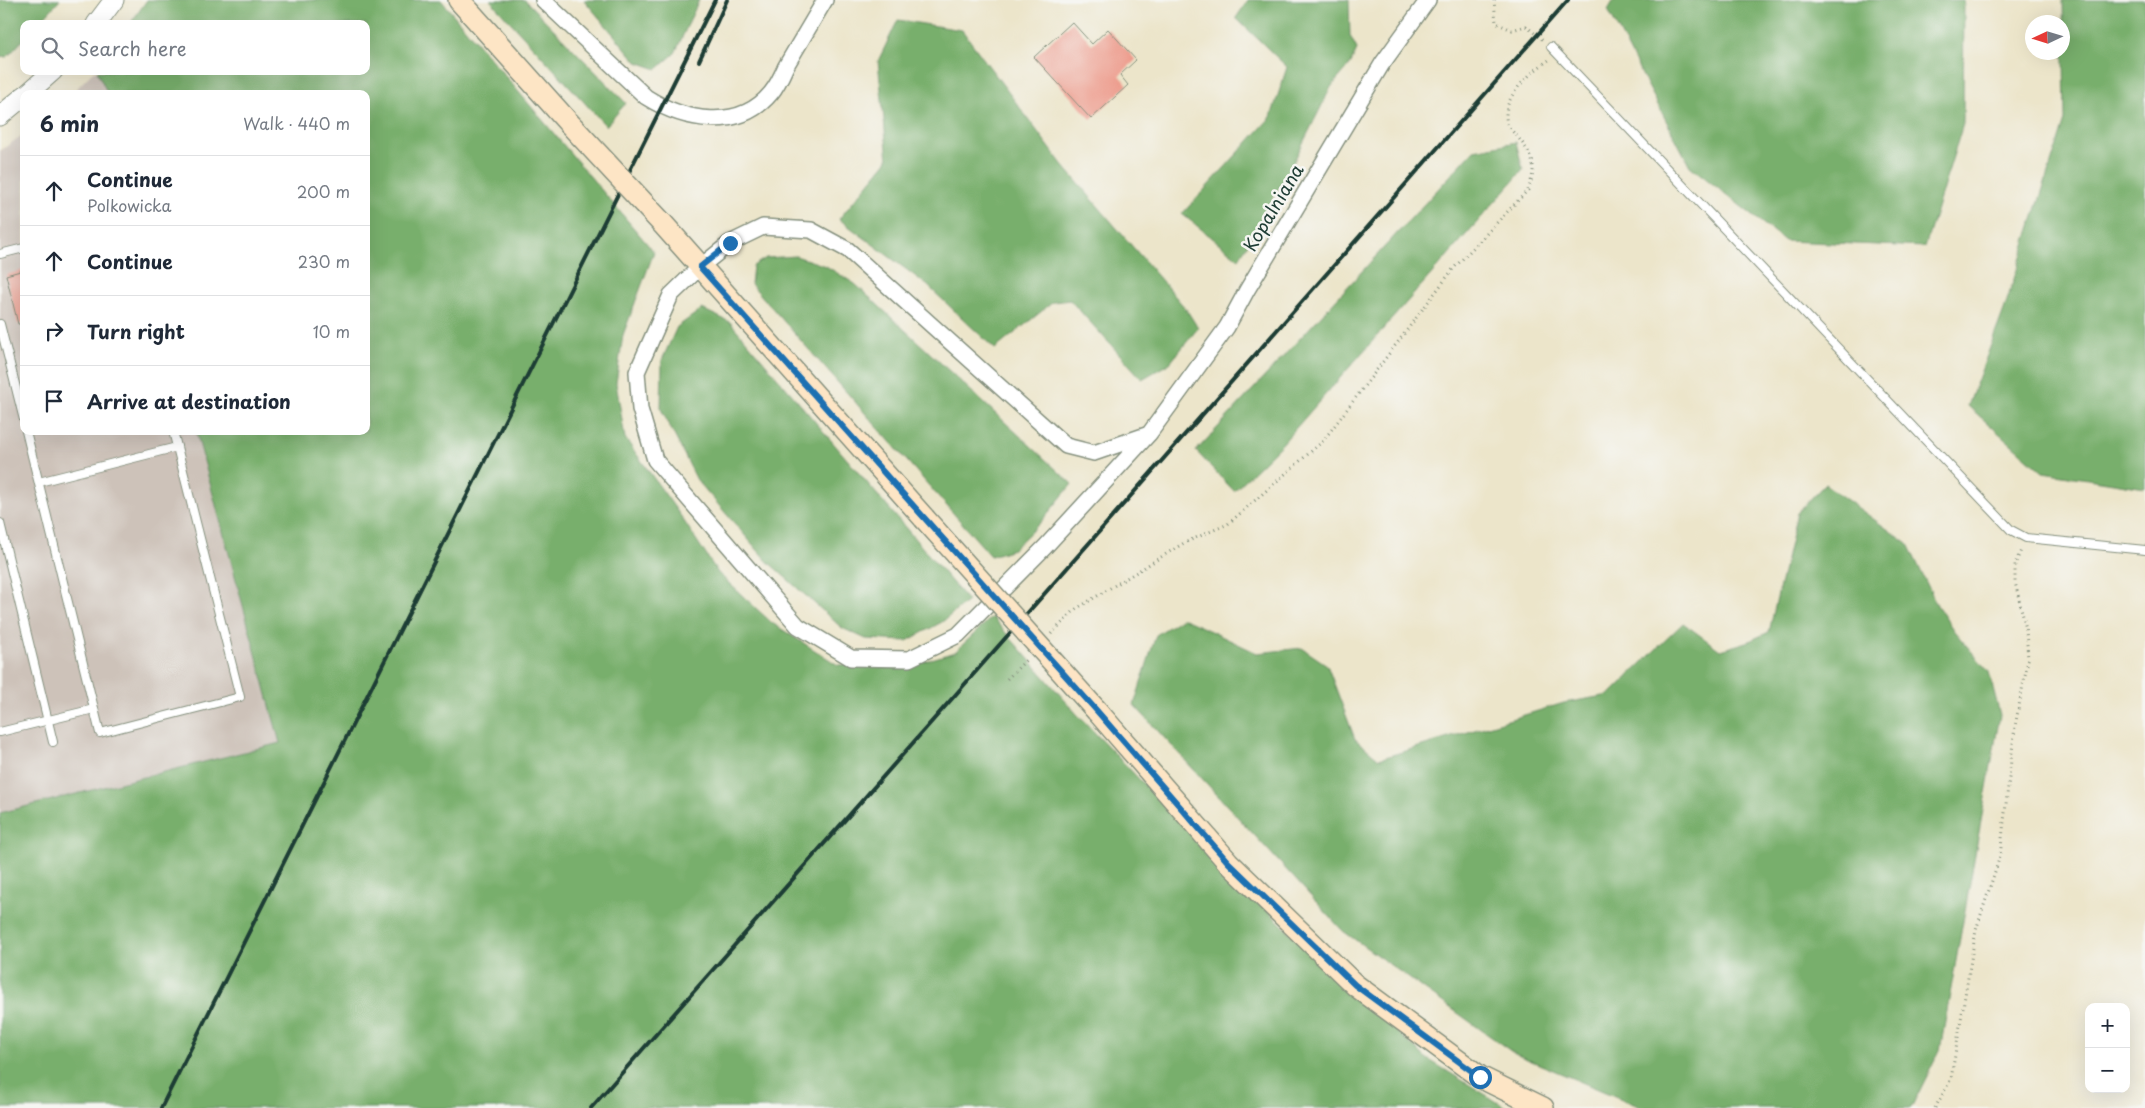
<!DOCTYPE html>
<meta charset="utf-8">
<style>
body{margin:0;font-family:"Playpen Sans",sans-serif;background:#f6f6f7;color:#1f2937}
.controls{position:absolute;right:15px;bottom:15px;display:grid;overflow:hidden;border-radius:10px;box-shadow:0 5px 20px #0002}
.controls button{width:45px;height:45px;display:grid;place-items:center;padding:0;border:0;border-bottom:1px solid #e0e1e3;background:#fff;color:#1f2937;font:25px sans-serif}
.compass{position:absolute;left:2025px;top:15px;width:45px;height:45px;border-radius:50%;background:#fff;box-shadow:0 5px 20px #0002;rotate:266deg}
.stop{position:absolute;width:15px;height:15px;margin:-11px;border:4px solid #1f6fb2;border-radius:50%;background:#fff}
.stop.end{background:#1f6fb2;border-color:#fff;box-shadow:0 1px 5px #0008}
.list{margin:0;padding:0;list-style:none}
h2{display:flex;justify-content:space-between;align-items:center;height:65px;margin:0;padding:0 20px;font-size:21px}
h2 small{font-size:16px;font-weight:400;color:#747a83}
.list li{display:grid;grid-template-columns:32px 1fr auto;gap:15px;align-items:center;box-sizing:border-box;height:70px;padding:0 20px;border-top:1px solid #e0e1e3}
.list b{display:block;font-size:19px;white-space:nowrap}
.list p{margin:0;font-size:16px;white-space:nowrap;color:#747a83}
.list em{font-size:16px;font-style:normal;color:#747a83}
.icon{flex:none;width:28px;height:28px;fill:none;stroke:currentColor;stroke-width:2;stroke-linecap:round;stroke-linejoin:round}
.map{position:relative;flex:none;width:2145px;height:1108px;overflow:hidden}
.search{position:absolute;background:#fff;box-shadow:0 5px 20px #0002;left:20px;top:20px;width:350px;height:55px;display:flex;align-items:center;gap:12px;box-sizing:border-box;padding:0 18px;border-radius:10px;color:#747a83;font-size:19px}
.panel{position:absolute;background:#fff;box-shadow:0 5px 20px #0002;left:20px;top:90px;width:350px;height:345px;border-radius:10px}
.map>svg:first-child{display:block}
.industrial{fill:#cdc2b9}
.forest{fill:#78af6c;stroke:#4c7650}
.building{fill:#ed9c8d}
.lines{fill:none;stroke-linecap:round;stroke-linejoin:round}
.service-casing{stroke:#86917f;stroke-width:10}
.minor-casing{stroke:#86917f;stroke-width:18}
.tertiary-casing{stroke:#86917f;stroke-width:21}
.secondary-casing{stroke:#86917f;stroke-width:24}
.path{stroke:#86917f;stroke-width:3;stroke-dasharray:1 4;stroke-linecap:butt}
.service{stroke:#fff;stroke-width:8}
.minor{stroke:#fff;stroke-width:15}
.tertiary{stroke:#fff;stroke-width:19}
.secondary{stroke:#fde5c5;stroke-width:21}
.rail{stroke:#1f3d34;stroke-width:4}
.secondary-bridge-casing{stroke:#86917f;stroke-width:24;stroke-linecap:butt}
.secondary-bridge{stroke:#fde5c5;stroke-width:21}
.route{stroke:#1f6fb2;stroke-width:6}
.labels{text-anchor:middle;stroke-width:5;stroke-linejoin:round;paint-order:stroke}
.street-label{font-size:18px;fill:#1f3d34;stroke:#f6f6f2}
</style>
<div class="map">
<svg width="2145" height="1108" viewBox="0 0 2145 1108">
<rect width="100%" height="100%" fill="#f6f6f2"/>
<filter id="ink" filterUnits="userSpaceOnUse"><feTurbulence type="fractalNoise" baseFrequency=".02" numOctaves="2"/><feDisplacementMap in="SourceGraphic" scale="10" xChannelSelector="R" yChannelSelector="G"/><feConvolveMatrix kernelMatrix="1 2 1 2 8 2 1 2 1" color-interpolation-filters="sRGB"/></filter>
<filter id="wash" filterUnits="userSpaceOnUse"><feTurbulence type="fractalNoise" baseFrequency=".0096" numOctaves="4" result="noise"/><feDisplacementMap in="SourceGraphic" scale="20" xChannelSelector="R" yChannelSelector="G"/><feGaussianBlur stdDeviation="1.12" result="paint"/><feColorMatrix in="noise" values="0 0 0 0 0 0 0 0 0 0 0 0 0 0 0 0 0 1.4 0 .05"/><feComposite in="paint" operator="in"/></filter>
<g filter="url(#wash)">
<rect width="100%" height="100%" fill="#ece5ca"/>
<g class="industrial">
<path d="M94,71h3l11,23h-37z"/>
<path d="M24,134v297h172l84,312 -280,70v-662z"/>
</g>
<g class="forest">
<path d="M0,0h60l-22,24h-14v15l-17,18 -7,-1z"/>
<path d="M147,0h294l213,252 -31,83 -7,48 9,55 55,77 38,58 54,50 66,42 80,-2 37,-11 37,-35 84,96 105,110 132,133 113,102 81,50h-1507v-295l280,-70 -84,-312h170v-337h-258l-11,-23h269v-47h-236z"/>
<path d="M490,0h35l101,103 -20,23z"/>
<path d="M584,0h115l-24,53 -18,16 -20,-7z"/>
<path d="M1248,0h101l1,36 7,13 -7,16 -19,22 -37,74 -55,98 -57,-45 89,-97 16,-50 -51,-49z"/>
<path d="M1614,0h350l-1,124 -38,123 -140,-6 -95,-75 -82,-156z"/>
<path d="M2063,0h82v488l-102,-16 -75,-66 36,-96 61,-190z"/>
<path d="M898,20l64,10 99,133 125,146 12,19 -28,35 -28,16 -72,-79 -17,2 -58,47 -68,-64 -88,-66 49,-59 -10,-99z"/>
<path d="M1516,142l7,28 -242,275 -47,46 -38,-40 278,-301z"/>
<path d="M796,256l30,10 29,18 217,200 -32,39 -27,26 -22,7 -240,-272 2,-18 13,-8z"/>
<path d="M702,309l28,13 238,279 -26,21 -35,19 -41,-2 -24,-11 -75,-67 -70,-81 -36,-71 1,-49 15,-33z"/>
<path d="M1825,484l83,60 29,61 17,26 35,41 11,43 -60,335 -29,58h-268l-128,-54 -172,-123 -209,-226 22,-70 27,-17 74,35 45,-5 25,17 28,74 24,20 185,-56 45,-8 74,-72 37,27 27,-8 22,-10 28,-119z"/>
</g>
<g id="blocks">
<g class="building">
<path d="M1072,22l20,22 16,-15 28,31 -16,15 8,10 -37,34 -57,-62z"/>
<path d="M24,270v54h-6l-12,-49z"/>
</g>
</g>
</g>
<g filter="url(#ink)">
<use href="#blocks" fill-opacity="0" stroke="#86917f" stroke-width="1"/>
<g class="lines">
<g class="service-casing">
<g id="service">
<path d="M1551,47l460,483 15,8 119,12"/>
<path d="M0,254l24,-6"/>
<path d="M0,324l24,96"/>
<path d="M26,431l74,302 140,-36 -67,-266"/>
<path d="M39,482l138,-35"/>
<path d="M0,523l53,219"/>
<path d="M0,732l94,-23"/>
</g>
</g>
<g class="minor-casing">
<g id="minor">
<path d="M543,0l103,97c38,24 93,35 125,-4 6,-7 11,-18 15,-27 13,-22 26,-44 39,-66"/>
<path d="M1149,434l-55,19 -28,-7 -218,-196 -37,-20 -48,-3 -33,16 -30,24 -29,28 -34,77 3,37 15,51 143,166 53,32 58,1 49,-24 87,-88 104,-113 78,-107 20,-37 135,-226 46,-64"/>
</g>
</g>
<g class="tertiary-casing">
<g id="tertiary">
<path d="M96,24l18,-24"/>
<path d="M27,94l26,-23"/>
<path d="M0,116l24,-20"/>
</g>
</g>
<g class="secondary-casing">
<g id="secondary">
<path d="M459,0l109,122"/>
<path d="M662,223l262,295"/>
<path d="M1097,711l131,151 127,123 125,92 63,31"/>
</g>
</g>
<g class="path">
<path d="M1494,0l2,23 16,7 14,-4 17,14"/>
<path d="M1051,634l25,-25 108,-66 44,-19 95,-83 130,-172 75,-79c10,-26 5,-34 -12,-55 -3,-3 -8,-8 -9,-12 -7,-25 24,-51 42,-63"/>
<path d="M1007,679l19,-19"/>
<path d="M1935,1108l16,-29 25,-149 24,-74 15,-130 13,-66 -2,-31 -11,-47v-18l7,-16"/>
</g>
<use href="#service" class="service"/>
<use href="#minor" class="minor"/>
<use href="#tertiary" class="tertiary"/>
<use href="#secondary" class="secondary"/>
<g class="rail">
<path d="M699,61l28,-61"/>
<path d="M161,1108l554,-1108"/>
<path d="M591,1108l977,-1108"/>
</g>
<g class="secondary-bridge-casing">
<g id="secondary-bridge">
<path d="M568,122l94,101"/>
<path d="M924,518l173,193"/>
</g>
</g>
<use href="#secondary-bridge" class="secondary-bridge"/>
</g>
</g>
<g class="lines" filter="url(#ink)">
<path class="route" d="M730,243l-30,24 397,444 131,151 127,123 125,92"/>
</g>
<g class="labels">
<g class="street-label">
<text transform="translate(1274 208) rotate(-59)" y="6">Kopalniana</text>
</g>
</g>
</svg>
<div class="controls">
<button>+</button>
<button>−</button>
</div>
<svg class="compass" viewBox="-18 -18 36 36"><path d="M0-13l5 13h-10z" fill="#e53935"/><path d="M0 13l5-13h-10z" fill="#747a83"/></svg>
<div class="stop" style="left:1480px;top:1077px"></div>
<div class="stop end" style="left:730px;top:243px"></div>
<div class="search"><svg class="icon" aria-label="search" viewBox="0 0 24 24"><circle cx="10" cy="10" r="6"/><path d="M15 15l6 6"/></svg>Search here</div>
<section class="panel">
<h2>6 min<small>Walk · 440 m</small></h2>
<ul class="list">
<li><svg class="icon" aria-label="ahead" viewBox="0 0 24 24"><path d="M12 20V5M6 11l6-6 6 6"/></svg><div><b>Continue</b><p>Polkowicka</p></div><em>200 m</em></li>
<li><svg class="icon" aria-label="ahead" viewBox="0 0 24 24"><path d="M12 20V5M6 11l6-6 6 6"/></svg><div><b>Continue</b></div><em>230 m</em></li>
<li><svg class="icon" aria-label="right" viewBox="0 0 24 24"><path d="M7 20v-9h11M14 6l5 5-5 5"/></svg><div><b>Turn right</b></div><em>10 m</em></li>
<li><svg class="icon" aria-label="arrive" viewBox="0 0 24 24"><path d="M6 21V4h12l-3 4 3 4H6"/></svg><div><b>Arrive at destination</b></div></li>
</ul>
</section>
</div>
